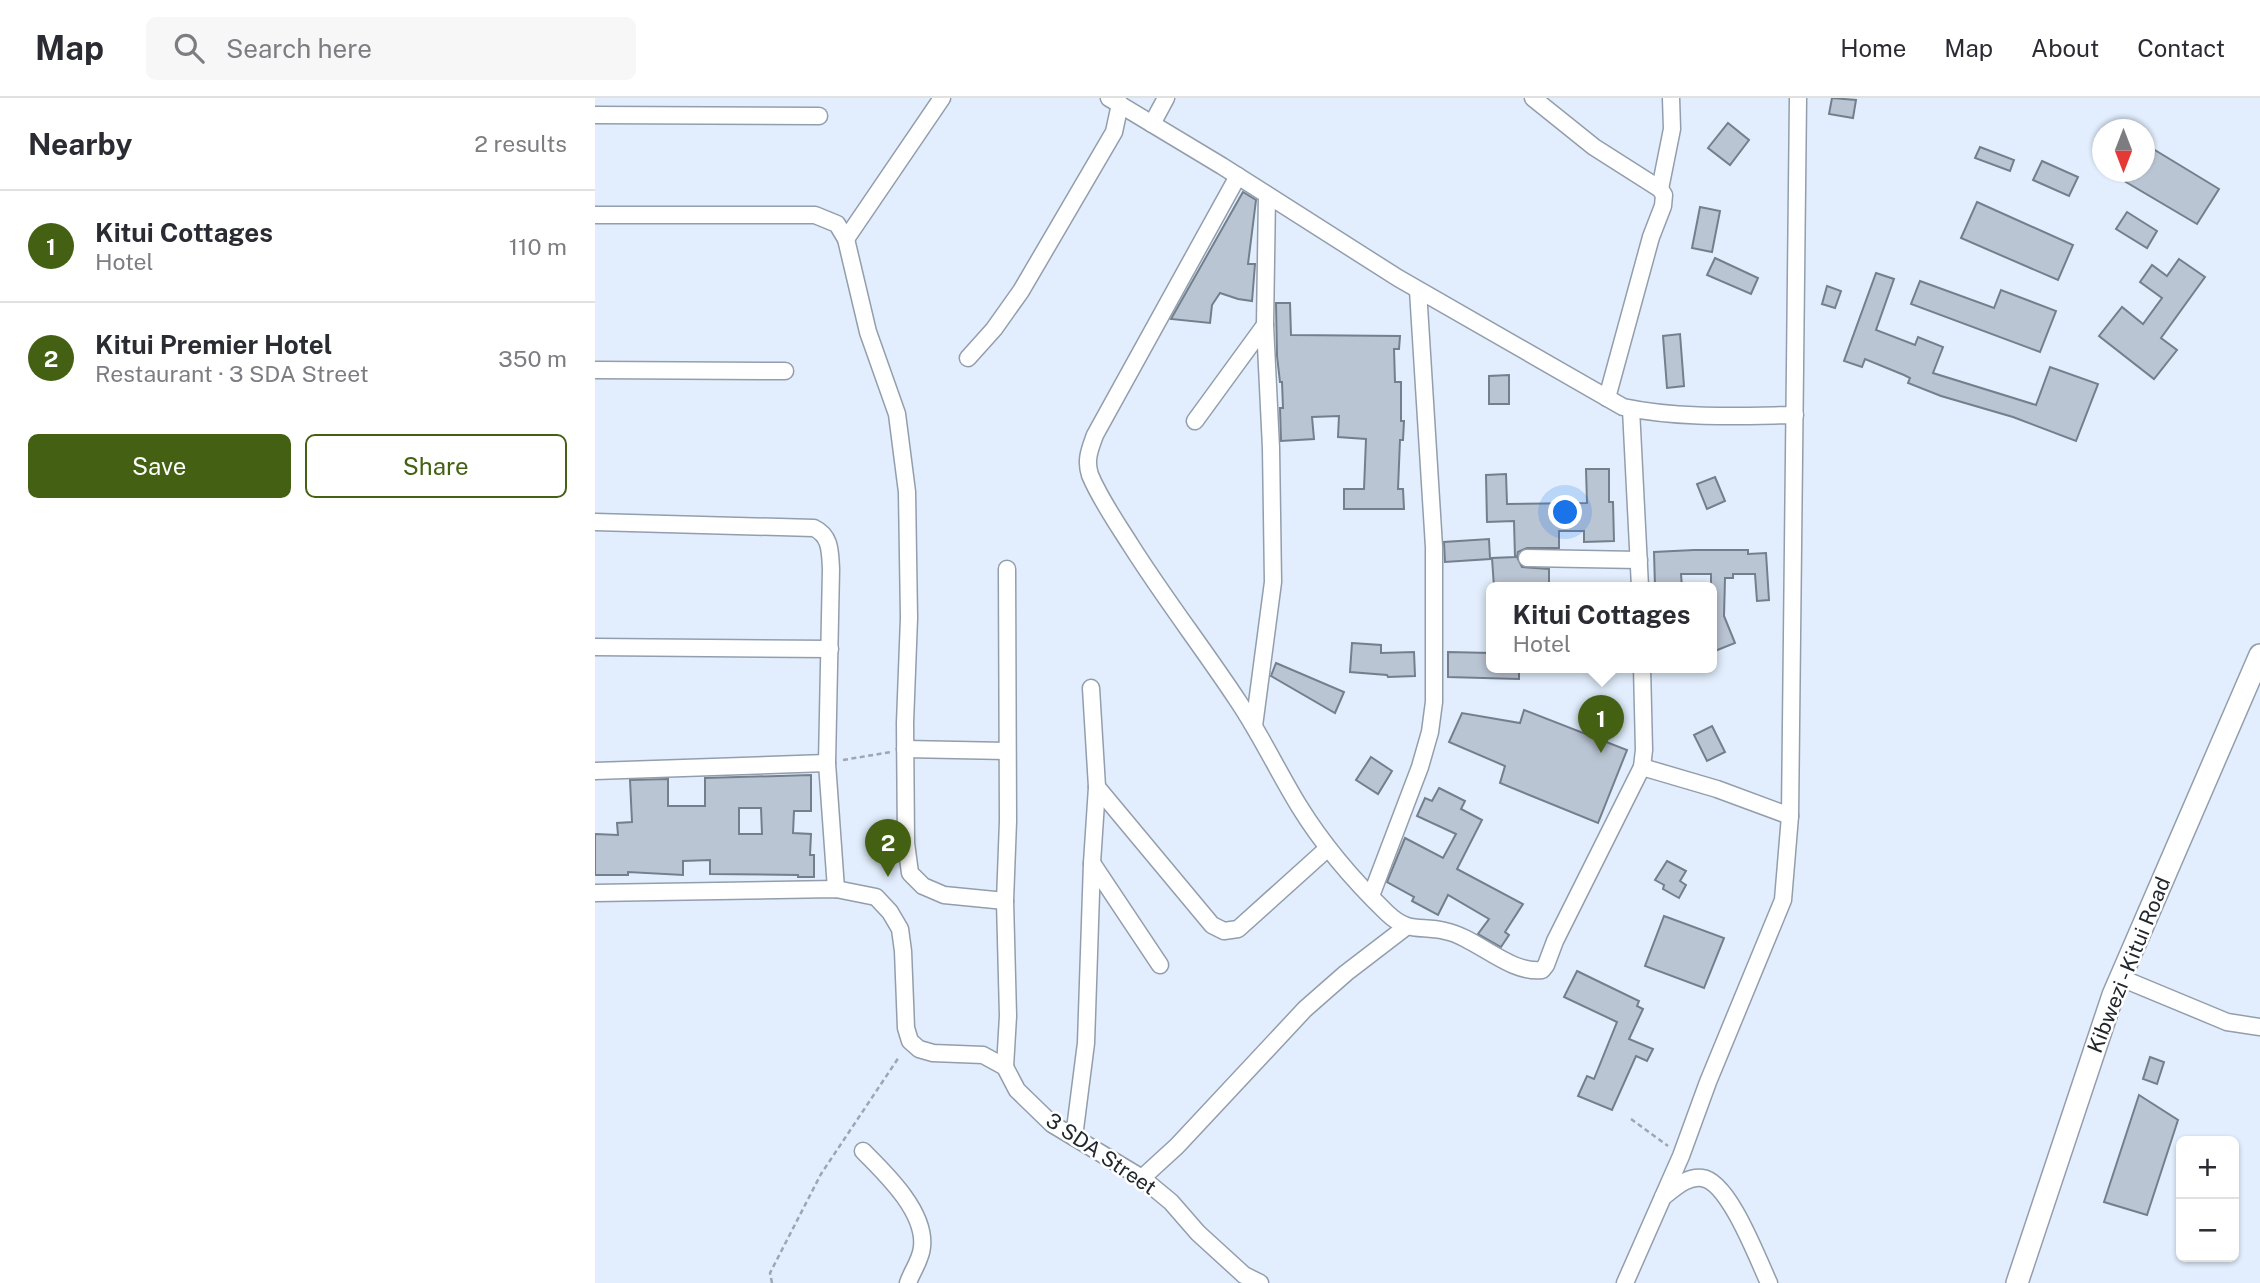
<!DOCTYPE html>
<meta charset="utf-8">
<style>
body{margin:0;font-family:"Public Sans",sans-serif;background:#f7f7f7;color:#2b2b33}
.controls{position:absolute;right:21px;bottom:21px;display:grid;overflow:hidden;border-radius:10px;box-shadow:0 2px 5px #0004}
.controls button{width:63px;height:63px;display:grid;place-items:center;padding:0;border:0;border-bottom:2px solid #e1e1e2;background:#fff;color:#2b2b33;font:35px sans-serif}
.compass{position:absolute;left:1497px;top:21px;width:63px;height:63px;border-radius:50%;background:#fff;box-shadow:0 2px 5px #0004;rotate:180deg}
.you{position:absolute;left:971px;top:415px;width:24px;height:24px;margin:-18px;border:5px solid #fff;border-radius:50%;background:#1a73e8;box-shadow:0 0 0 10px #1a73e833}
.badge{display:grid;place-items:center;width:46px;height:46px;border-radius:50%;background:#436013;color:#fff;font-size:23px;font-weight:700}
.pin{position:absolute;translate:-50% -58px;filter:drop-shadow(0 2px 4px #0008)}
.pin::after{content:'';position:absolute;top:37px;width:24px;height:21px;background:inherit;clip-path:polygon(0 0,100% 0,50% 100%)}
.popup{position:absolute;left:891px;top:484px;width:231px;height:91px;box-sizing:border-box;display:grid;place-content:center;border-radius:10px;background:#fff;filter:drop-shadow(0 2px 5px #0005);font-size:23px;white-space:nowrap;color:#7c7c81}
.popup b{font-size:26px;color:#2b2b33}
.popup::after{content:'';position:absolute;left:50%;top:100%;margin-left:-14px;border:14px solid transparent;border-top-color:#fff}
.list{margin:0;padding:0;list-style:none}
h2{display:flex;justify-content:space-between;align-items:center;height:91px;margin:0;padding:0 28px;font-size:30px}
h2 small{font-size:23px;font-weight:400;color:#7c7c81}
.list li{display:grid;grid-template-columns:46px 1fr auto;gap:21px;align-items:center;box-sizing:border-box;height:112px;padding:0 28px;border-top:2px solid #e1e1e2}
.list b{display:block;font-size:26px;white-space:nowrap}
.list p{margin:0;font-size:23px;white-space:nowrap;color:#7c7c81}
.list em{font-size:23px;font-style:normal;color:#7c7c81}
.actions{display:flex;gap:14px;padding:21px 28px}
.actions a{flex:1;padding:16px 0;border:2px solid #436013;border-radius:10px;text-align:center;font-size:24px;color:#436013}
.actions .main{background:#436013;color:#fff}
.icon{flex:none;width:38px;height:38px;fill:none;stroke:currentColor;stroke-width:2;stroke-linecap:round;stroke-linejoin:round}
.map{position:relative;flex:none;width:1665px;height:1185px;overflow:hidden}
header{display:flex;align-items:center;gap:42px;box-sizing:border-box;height:98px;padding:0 35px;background:#fff;border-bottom:2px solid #e1e1e2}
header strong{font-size:33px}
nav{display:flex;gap:38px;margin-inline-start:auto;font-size:24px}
.search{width:490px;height:63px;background:#f7f7f7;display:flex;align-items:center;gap:18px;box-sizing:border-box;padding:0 24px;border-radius:10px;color:#7c7c81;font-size:26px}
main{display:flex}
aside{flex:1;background:#fff}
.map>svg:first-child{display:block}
.building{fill:#bac5d4;stroke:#747f8c;stroke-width:2;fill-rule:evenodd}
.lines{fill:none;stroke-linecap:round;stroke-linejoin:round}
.minor-casing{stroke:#939eac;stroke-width:19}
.major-casing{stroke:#939eac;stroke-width:24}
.path{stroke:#9da6b2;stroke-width:2.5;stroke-dasharray:5 3.5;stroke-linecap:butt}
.minor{stroke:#fff;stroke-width:16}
.major{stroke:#fff;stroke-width:21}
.labels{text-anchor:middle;stroke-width:5;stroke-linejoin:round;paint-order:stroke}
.street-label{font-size:21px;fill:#22272c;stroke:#fff}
</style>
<header>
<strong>Map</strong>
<div class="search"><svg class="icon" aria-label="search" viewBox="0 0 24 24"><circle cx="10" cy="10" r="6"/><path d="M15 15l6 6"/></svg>Search here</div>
<nav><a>Home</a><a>Map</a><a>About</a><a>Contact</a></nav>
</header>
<main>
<aside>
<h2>Nearby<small>2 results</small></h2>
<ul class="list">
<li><span class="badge">1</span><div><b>Kitui Cottages</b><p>Hotel</p></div><em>110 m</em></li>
<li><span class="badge">2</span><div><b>Kitui Premier Hotel</b><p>Restaurant · 3 SDA Street</p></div><em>350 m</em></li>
</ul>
<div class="actions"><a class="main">Save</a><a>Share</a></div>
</aside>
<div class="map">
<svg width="1665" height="1185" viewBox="0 0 1665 1185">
<rect width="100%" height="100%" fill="#e2eefd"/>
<g class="building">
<path d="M1237,0l24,2 -3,18 -24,-4z"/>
<path d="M1133,25l21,17 -19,25 -22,-17z"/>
<path d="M1550,46l74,45 -22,35 -88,-52h36z"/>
<path d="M1385,49l34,13 -4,11 -35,-13z"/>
<path d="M1447,63l36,16 -9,19 -36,-16z"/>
<path d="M648,94l13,8 -8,64h7l-3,37 -14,-2 -18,-6 -8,12 -2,18 -39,-4z"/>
<path d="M1382,104l96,43 -15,35 -97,-42z"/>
<path d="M1105,109l20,4 -8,41 -20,-4z"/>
<path d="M1532,114l30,19 -10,17 -31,-19z"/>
<path d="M1120,160l43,20 -7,16 -44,-19z"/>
<path d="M1584,161l26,18 -44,61 16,12 -23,29 -55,-43 23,-29 21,17 19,-26 -22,-16 12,-17 15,11z"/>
<path d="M1281,175l18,6 -18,51 39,15 3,-8 25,10 -10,26 103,32 14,-38 48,17 -22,57 -63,-24 -72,-21 -33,-13 2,-5 -6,-3 -39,-16 -3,8 -18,-6z"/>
<path d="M1325,183l74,27 7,-18 55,21 -16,41 -129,-48z"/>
<path d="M1232,188l14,5 -6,17 -13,-4z"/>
<path d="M681,205h14l1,32 109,1 -1,13h-5l1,33h6v39h3l-1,19h-3l-2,49h5l1,20h-60v-20h20l2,-50 -28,-2 1,-21 -27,1 2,22 -33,2 -1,-33h3l-1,-26h-2l-3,-26z"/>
<path d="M1085,236l4,52 -17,2 -4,-52z"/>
<path d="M914,277v29h-20v-28z"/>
<path d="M991,371h23v33h4l1,39 -30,1v-11h-25v17h-32l-9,4 -1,5 5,10 27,2v18h-55l-2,-29 23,-1 -1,-36 -27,1 -1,-47 20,-1 1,30 80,-1z"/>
<path d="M1120,379l10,24 -18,8 -10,-25z"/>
<path d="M894,441l1,20 -45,3 -1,-20z"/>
<path d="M1099,452h54v4l18,-1 3,47 -12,1 -2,-27h-22v4h-8l-1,38 11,27 -20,8 -4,-9v-68h-30l1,13h-27l-1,-35z"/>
<path d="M757,545l29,2v8l33,-1 1,24 -27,1 -1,-2 -37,-3z"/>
<path d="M853,554l43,1v14h28v12l-71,-2z"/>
<path d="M681,565l68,29 -9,21 -64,-37z"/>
<path d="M929,612l103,40 -29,73 -98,-40 5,-17 -56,-24 13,-29 58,10z"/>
<path d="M1117,628l13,26 -18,9 -13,-26z"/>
<path d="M776,659l21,14 -14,23 -22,-14z"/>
<path d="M216,677v36h-17l-1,22 18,1 -1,21h4v22h-16v-2l-88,-1v-14l-27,1v14l-55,-3v3h-33v-41l23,1 -1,-12 15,-1 -2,-42 38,-1v27h37v-28zM144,710h22l1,26h-23z"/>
<path d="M844,690l26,13 -4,8 21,11 -25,49 66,35 -18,28 4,3 -8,12 -23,-13 11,-15 -41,-24 -10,20 -26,-14 2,-4 -27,-15 18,-44 38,20 13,-24 -39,-18 8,-18 7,3z"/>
<path d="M1072,763l19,10 -6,10 6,4 -7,13 -16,-9 1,-4 -9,-5z"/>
<path d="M1069,818l60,22 -20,50 -59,-22z"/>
<path d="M982,873l62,30 -2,5 6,3 -14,30 24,10 -6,12 -11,-5 -24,54 -34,-14 9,-20 7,3 23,-57 -53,-25z"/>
<path d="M1555,959l14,5 -7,22 -14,-5z"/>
<path d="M1544,997l39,25 -31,95 -43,-13z"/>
</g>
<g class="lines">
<g class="minor-casing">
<g id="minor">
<path d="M514,0l113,68 176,112 225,129c57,12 114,9 172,8"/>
<path d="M938,0l61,49 66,42 4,6 -1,11 -12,31 -44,161"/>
<path d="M0,17l224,1"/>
<path d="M557,26l14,-26"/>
<path d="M643,78l-143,259c-5,14 -10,25 -5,40 10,24 26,47 40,69 34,54 73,104 108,157 23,34 40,71 61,105 24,39 55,75 88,107 22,21 33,12 58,18 31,6 64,43 97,39l4,-5 9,-24 87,-174"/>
<path d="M1065,91l12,-60 -1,-31"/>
<path d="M0,117h220l22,9 9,15 22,93 29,82 10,78 2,126 -4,105 1,120 4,30 13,13 21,9 61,6"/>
<path d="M251,141l96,-141"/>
<path d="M373,260l26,-29 27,-38 93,-159 6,-28"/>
<path d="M0,272l190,1"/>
<path d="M1036,311l9,178"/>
<path d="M600,323l70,-96"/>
<path d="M0,424l219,6c17,8 16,24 17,41l-4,194 9,126"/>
<path d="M932,460l112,2"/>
<path d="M0,549l235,2"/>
<path d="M1047,569l2,83 -2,17 75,22 73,27"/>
<path d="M659,628l19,-144 -2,-134 -6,-123 2,-130"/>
<path d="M310,651l102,2"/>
<path d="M0,673l232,-8"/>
<path d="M502,689l115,138 12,6 14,-2 90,-81"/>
<path d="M497,765l68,102"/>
<path d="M0,795l241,-4 40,8 14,15 10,17 3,22 3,77 4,13 9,8 14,4 50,2 22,12 12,23 35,34 90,54 29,24 27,31 46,42 16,8"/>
<path d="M776,798l49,-129 10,-35 4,-30v-155l-16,-257"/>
<path d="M1526,880l106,44 33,5"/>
<path d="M410,969l3,-51 -3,-115 3,-80 -1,-252"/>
<path d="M479,1039l12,-94 6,-180 5,-76 -6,-99"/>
<path d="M268,1053c23,23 63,61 59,96 -1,13 -10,24 -14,36"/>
<path d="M547,1080l35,-32 128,-137 41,-36 60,-46"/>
<path d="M1068,1099c12,-9 24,-21 39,-19 27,3 56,82 67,105"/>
<path d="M1030,1185l56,-127 27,-74 75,-182 7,-84 8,-718"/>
</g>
</g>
<g class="major-casing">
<path id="major" d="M1422,1185l96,-288 147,-340"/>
</g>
<g class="path">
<path d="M248,662l48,-8"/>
<path d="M1036,1021l37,27"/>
<path d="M177,1185l-2,-10 51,-99 78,-117"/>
</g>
<use href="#minor" class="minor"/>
<use href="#major" class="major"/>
</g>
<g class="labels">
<g class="street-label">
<text transform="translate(1534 867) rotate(-68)" y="7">Kibwezi - Kitui Road</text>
<text transform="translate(506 1056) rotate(34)" y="7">3 SDA Street</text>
</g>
</g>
</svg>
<div class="controls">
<button>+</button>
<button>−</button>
</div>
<svg class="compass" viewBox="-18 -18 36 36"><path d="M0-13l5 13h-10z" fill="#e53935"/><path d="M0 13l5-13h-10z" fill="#7c7c81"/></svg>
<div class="you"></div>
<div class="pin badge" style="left:1006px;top:655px">1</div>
<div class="popup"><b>Kitui Cottages</b>Hotel</div>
<div class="pin badge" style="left:293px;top:779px">2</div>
</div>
</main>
